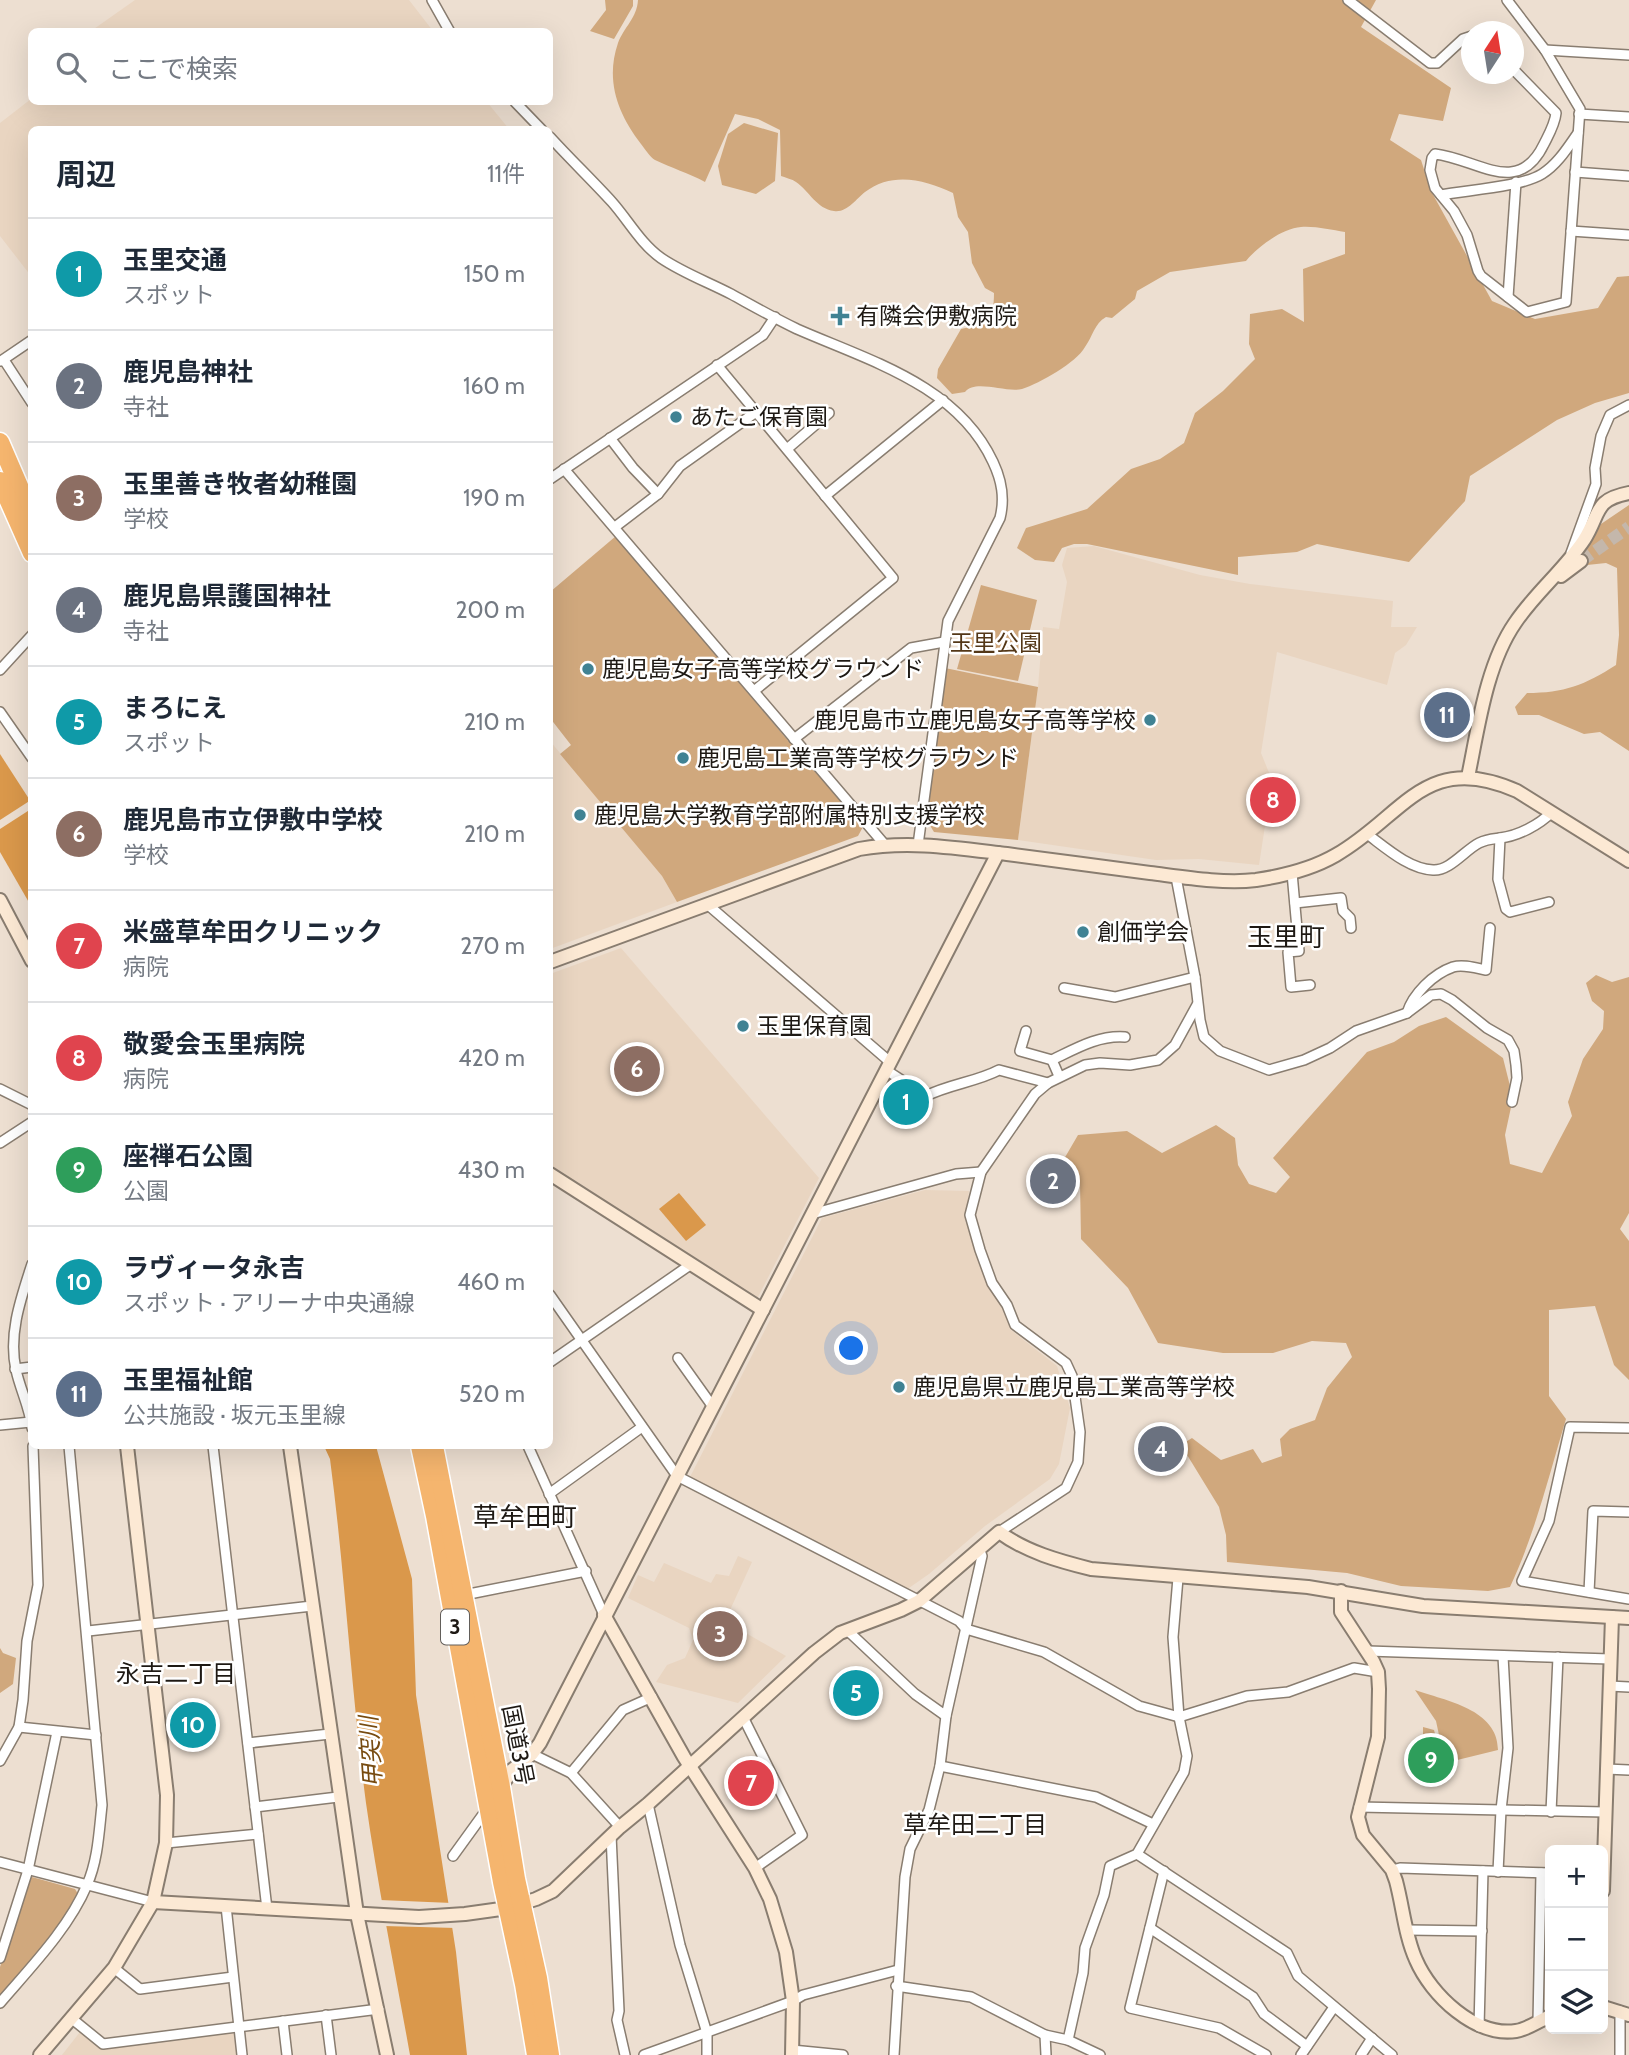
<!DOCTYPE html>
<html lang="ja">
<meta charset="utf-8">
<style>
body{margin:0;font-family:Cabin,"Noto Sans JP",sans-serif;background:#f6f6f7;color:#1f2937}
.controls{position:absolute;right:21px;bottom:21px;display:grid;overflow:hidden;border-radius:10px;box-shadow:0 7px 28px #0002}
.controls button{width:63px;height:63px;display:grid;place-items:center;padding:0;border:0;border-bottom:2px solid #e0e1e3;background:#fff;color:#1f2937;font:35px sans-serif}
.compass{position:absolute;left:1461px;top:21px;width:63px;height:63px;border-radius:50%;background:#fff;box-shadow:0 7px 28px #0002;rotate:12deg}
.you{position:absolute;left:852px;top:1349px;width:24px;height:24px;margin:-18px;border:5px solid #fff;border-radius:50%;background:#1a73e8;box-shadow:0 0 0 10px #1a73e833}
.badge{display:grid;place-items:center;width:46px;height:46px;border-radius:50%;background:#b45309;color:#fff;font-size:23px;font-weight:700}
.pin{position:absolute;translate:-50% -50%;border:4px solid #fff;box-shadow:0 2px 7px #0006}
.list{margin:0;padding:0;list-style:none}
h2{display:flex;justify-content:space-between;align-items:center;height:91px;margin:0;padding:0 28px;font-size:30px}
h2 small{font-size:23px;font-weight:400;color:#747a83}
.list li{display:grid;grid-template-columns:46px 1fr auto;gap:21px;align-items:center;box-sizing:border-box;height:112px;padding:0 28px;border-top:2px solid #e0e1e3}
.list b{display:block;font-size:26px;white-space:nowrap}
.list p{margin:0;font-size:23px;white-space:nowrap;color:#747a83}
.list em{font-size:23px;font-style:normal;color:#747a83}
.icon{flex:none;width:38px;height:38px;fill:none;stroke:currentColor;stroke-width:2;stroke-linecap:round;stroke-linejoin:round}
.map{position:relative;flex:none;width:1629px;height:2055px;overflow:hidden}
.search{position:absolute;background:#fff;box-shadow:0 7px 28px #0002;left:28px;top:28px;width:525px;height:77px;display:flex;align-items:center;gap:18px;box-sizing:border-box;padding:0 24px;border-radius:10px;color:#747a83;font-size:26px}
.panel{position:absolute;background:#fff;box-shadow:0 7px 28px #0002;left:28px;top:126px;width:525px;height:1323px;border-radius:10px}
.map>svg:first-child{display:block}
.built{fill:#e9d5c1}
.green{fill:#d0a87d}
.water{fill:#da984b}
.pier{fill:#eddfd1}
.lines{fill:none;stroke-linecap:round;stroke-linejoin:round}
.secondary-tunnel{stroke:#c4b7ab;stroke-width:12;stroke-dasharray:12 6;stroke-linecap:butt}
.street-casing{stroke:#897d70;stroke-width:12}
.secondary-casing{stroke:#897d70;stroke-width:16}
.highway-casing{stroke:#fff;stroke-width:21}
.street{stroke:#fff;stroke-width:9}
.secondary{stroke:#fce9d4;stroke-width:12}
.highway{stroke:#f5b56e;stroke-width:18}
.poi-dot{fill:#408293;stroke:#fff;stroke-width:2.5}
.labels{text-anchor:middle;stroke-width:5;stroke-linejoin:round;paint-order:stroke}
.shield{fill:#fff;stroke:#625e5a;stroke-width:2}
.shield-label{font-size:21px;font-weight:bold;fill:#1e1914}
.poi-label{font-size:23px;fill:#1e1914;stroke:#fff;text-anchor:start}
.park-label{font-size:23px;fill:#533717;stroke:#fff}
.street-label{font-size:23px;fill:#1e1914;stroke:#fff}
.neighbourhood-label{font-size:24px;fill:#1e1914;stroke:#fff}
.water-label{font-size:24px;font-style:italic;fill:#774b10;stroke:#fff}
.quarter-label{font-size:26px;fill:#1e1914;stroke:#fff}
</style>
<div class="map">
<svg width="1629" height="2055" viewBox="0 0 1629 2055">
<rect width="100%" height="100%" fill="#eddfd1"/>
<g class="built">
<path d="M135,0h274l24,31h-342z"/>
<path d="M31,99l1,3h455l22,27 -477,1 -1,146 -31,-40v-113z"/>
<path d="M1094,546l106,29 50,9 143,17 -2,26h26l-11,18 -11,8 -8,32 -110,-33 -16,101 11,27 -13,85 -60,-6 -43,1 -138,-20 20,-153 5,-60 16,2 8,-47 -5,-17 5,-17z"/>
<path d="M550,741l112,135 15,26 -127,47z"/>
<path d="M621,948l198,230 -62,121 -198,-127 -9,-8v-190z"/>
<path d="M925,1190l44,1 -4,30 46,109 46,36 13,42 -11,56 -9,15 -65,47 -56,48 -23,16 -216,-113 132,-259z"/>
<path d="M738,1556l14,6 -27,59 61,35 -48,47 -82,-21 11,-17 18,-7 8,-18 -4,-12 -61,-30 10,-23 16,7 10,-19 47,20 5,-9 13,2z"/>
<path d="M80,2032l19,16 131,-16 4,2 3,21h-175z"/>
</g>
<g class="green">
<path d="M605,0h28v6l-19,33 -24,-8 16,-21z"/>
<path d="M638,0h738l-15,27 90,61 -8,33 -44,-7 -9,26 31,20 10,31 61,110 43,18 63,-11 19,-31 12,-1v117l-34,10 -38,17 -87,56 -5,25 -56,61 -92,-18 -20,8 -59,5v18l-151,-31h-13l-12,4 -8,14 -19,-2 -18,-12 9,-20 61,-19 44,-40 29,-10 24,-16 11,-30 28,-22 32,-32 -6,-15 1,-30 32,-5 22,13 -1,-53 42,-15v-22c-14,-2 -29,-6 -44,-5 -18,1 -44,20 -55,34l-76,11 -33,19 -2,8 -23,19 -6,-1c-12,7 -13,19 -21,30 -9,16 -45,36 -63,42 -16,4 -47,-10 -57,3l-13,2 -15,-16 1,-9 23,-40c25,-5 33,-8 33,-36l-9,-5 -13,-25 -4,-31 -10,-15 -5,-24c-28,-13 -60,-22 -88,-1 -9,7 -18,21 -31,19 -17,-2 -25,-20 -38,-29 -4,-3 -10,-4 -15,-6l-1,-46 -22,-11 -23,-5 -30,68c-16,-9 -34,-14 -50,-22 -5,-3 -10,-11 -14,-16 -23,-30 -36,-63 -23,-101 6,-16 19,-25 20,-43z"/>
<path d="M744,123l34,10 -3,48 -19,13 -34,-9 -4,-19 10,-32z"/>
<path d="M1629,505v246l-29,-19 -16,2 -45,-19h-21l-3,-8 12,-14c37,0 58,-8 89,-28l3,-30 -2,-67 -11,-5 -19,2 -5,-7 19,-34z"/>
<path d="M616,536l190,226 58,63 -6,11 -181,66 -15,-26 -102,-122 11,-9 -21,-27v-126z"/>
<path d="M981,585l56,15 -19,81 -61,-12z"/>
<path d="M945,668l93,19 -20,153 -84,-8 -8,-13z"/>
<path d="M1596,975l16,7 17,-5v236l-9,16 9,12v139l-15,-15 -19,-59 -46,4v86l17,23c-17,56 -31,115 -56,168l-22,4 -87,-5 -54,-13 -120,-11 -1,-27 -7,-28 -38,-62 11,-7 29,22 32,-11 9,14 20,-7 -2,-17 10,-10 25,-9 12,-32 25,-31 -6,-14 -34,-2 -39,12h-50l-65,-10 -30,-55 -47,-49 -1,-57 -16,-23 14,-24 49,-4 35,22 54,-28 19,13 3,27 11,19 27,9 14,-16 -17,-19 94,-106 27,-10 25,-16 27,-9 57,41 10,40 -8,37 5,29 32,9 30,-57 -4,-14 15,-43 20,-30 1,-18 -12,-10 -6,-18z"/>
<path d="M0,1648l3,5 13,5 -3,26 -13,9z"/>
<path d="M1415,1690c31,11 83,19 83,60l-53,13 -9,-42z"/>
<path d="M1423,1727l11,3 5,19 1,22 -17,1z"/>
<path d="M32,1877l43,12 3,5 -21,34 -57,69v-30l29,-88z"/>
</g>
<g class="water">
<path d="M0,754l31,48v104l-31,-54z"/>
<path d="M679,1193l27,32 -20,16 -27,-32z"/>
<path d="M324,1446h52l36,133 4,116 40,257 11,103h-57c-15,-84 -32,-168 -44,-252 -15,-114 -21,-230 -36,-344z"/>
</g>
<g class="pier">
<path d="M31,800v9l-31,20v-9z"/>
<path d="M380,1900l72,3 4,25 -72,-2z"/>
</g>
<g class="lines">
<path class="secondary-tunnel" d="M1581,561l48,-34"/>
<g class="street-casing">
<g id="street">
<path d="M432,0l18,32"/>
<path d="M1348,0l82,63h7l26,-24 9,-3"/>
<path d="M1507,0l38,50 35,59 -14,193 -39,10 -46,-36 -3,-5 -11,-36 -13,-24 -19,-23 -5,-18 2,-12 3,-4c43,5 83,44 109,-10 5,-10 11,-20 12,-31l-42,-43"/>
<path d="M1545,50l84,5"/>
<path d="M515,102l27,28"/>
<path d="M1579,114l50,3"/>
<path d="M550,137c20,22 42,43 62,65 16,18 29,42 49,56 22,15 47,24 70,36 22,12 43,24 66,35 73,32 160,56 196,133 9,19 12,36 7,56l-52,103 -30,224"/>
<path d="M1575,172l54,4"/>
<path d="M1441,195c26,-5 80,-8 101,-21 16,-10 26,-27 36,-41"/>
<path d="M1571,231l58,4"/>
<path d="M1508,297l8,-115"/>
<path d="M4,360l28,43"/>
<path d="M1,361l31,-21"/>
<path d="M717,365l39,47"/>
<path d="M610,438l23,30 25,26"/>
<path d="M787,449l42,-36"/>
<path d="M564,469l321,376"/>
<path d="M550,479l213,-144 12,-18"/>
<path d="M825,496l118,-96"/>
<path d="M615,527l43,-33 22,-28 76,-54 137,166 -139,113"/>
<path d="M1571,553l25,-69 -1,-16 6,-32 9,-21 19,-10"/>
<path d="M0,670l32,-35"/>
<path d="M0,712l32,46"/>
<path d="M794,739l117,-91 33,-6"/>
<path d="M1367,834c19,14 42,35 66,36 17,1 32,-20 46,-27 8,-4 13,-4 21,-5 18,-2 39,-13 52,-26"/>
<path d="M1500,838l-2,41 8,30 4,3 39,-10"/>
<path d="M1292,873l7,78 -11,1 3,35 19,-2"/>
<path d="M1176,877l19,100 5,43 4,17 16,14 49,19 35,-10 26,-12 26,-17 51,-18 24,-18 10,-1 11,6 35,28 21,12 6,11 2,14 1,13 -5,24"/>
<path d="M1295,903l46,-5 2,13 7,7 1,10"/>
<path d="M707,904l183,158"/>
<path d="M1064,988l51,9 80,-20"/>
<path d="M1407,1013c6,-19 26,-39 46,-46 10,-3 23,1 33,3l4,-42"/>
<path d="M1026,1031l-6,20 32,9"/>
<path d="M886,1070l40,26c24,-12 50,-14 73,-26l49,13"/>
<path d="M1059,1076l-7,-16c23,-11 46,-25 73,-23"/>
<path d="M0,1089l32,16"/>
<path d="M0,1143l32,-21"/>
<path d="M812,1214l144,-40 25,-2"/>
<path d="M32,1264c-11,34 -24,70 -16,106 4,19 14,38 16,58"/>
<path d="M550,1295l127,181 282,145 7,8 78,23 95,54 40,11 68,-21 41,-4 66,-24 24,4"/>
<path d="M678,1358l35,49"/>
<path d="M550,1362l140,-97"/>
<path d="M15,1369l17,-2"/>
<path d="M0,1425l31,-3"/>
<path d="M1629,1428l-59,-1 -21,94 -27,60 107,18"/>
<path d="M213,1446l54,463"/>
<path d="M528,1446l76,169"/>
<path d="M549,1494l93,-67"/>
<path d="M999,1532l67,-44 12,-26 2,-30 -8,-56 -6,-13 -51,-38 -8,-20 -15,-22 -12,-33 -10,-35 11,-43 54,-78 13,-11 37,-18 15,-2 30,2 28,-5 17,-15 22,-40"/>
<path d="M1589,1592l4,-81 36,1"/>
<path d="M464,1595l122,-24"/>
<path d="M847,1630l68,64 31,22"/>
<path d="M88,1631l224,-25"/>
<path d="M1368,1651l242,8"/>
<path d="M1609,1686l20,1"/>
<path d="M743,1717l59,118 -47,33"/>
<path d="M19,1727l77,8"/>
<path d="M248,1743l82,-9"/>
<path d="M532,1754l39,19 49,54"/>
<path d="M0,1761l19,-34 4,-27 4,-59 11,-56 -5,-139"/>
<path d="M940,1766l156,31 57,27"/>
<path d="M1606,1769l23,1"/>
<path d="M571,1773l52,-63 29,-13"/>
<path d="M648,1804l32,141 27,88v22"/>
<path d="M255,1807l83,-10"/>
<path d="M1359,1807l246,5"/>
<path d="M1551,1812l7,-155"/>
<path d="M611,1835l8,176 -2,9 8,35"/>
<path d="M166,1843l92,-9"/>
<path d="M1137,1854l150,99 11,23 94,79"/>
<path d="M453,1856l34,-47"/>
<path d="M0,1862l153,40"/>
<path d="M1392,1870l8,-2 150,5"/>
<path d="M1164,1871l-34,137 89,20 47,27"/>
<path d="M1498,1872l3,-62 7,-62 -5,-92"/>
<path d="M226,1906l16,149"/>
<path d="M1150,1928l103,69 11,17 43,32"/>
<path d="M1407,1930l75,1"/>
<path d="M0,1958l28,-88 29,-138"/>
<path d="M114,1968l26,21 93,-12"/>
<path d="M896,1986l75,11 74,38 23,5 32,15"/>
<path d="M0,2003c30,-35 69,-75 87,-118 11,-25 12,-53 15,-80l-33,-359"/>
<path d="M1620,2011v44"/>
<path d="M326,2015l5,40"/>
<path d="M71,2018l32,26 276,-35"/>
<path d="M283,2021l4,34"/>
<path d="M1538,2022l3,-149"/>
<path d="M1479,2027l4,-156"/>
<path d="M1045,2035l1,20"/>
<path d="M1068,2040l15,-67 2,-25 19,-53 6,-29 27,-12 47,-82 3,-16 -8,-39 -6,-80 5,-59"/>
<path d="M792,2050l51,5"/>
<path d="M644,2055l149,-54 10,-6 95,-25"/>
<path d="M894,2055l11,-178 5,-28 19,-39 11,-44 6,-50 36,-160 -3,-8"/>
<path d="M1301,2055l33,-48"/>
<path d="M1361,2055l11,-17"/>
</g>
</g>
<g class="secondary-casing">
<g id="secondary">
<path d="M1561,576l20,-15"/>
<path d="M1468,777c10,-48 18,-112 47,-154 20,-30 49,-53 69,-83 17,-27 9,-40 45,-47"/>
<path d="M0,900l32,61"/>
<path d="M550,962l309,-113c50,-9 98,-1 148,5 48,6 95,13 143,19 32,4 73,11 106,7 27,-4 56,-11 80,-25 68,-39 89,-105 181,-64l112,70"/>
<path d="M550,1174l213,136"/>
<path d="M290,1446l67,468 30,141"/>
<path d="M1341,1591v21l32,49 5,11 1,17 -1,48 -20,80 5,18 29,35 4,11c7,26 9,55 20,79 15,35 59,77 100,71 12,-2 23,-10 34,-15"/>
<path d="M604,1615l80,142 71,111 15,31 16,53 7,49 -1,54"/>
<path d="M499,1790l13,-20 20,-16 8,-11 458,-890"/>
<path d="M1603,1891l9,-274"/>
<path d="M153,1902l266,15 46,-3 43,-6 28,-9 17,-8 67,-64 28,-23 166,-151 26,-20 61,-23 18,-9 80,-69c27,20 60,29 92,37l217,18 115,19 206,12"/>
<path d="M1603,2007l26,8"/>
<path d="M40,2055l74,-87 39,-66 13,-59 1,-48 -40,-349"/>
</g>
</g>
<g class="highway-casing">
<g id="highway">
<path d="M0,442l32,74"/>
<path d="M0,481l32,72"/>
<path d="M420,1446l15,70 67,366 22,102 12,71"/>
<path d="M434,1446l67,341 15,92 22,99 12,77"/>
</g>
</g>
<use href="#street" class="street"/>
<use href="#secondary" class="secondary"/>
<use href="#highway" class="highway"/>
</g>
<g class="poi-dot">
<path d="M836.5 305.5h7v7h7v7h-7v7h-7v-7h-7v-7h7z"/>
<circle cx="676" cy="417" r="7"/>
<circle cx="588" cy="669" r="7"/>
<circle cx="1150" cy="720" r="7"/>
<circle cx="683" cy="758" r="7"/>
<circle cx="580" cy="815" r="7"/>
<circle cx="1083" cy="932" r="7"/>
<circle cx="743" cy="1026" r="7"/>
<circle cx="899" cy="1387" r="7"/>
</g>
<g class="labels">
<rect class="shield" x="441" y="1609.5" width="28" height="35" rx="5"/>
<g class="shield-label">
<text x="455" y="1634">3</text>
</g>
<g class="poi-label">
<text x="856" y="324">有隣会伊敷病院</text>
<text x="690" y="425">あたご保育園</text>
<text x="602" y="677">鹿児島女子高等学校グラウンド</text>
<text x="1136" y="728" text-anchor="end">鹿児島市立鹿児島女子高等学校</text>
<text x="697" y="766">鹿児島工業高等学校グラウンド</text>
<text x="594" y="823">鹿児島大学教育学部附属特別支援学校</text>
<text x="1097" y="940">創価学会</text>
<text x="757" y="1034">玉里保育園</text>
<text x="913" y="1395">鹿児島県立鹿児島工業高等学校</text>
</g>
<g class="park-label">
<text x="996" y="651">玉里公園</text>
</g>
<g class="street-label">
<text transform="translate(518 1745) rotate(79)" y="8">国道3号</text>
</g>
<g class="neighbourhood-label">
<text x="176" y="1682">永吉二丁目</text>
<text x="975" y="1833">草牟田二丁目</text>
</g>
<g class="water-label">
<text transform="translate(371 1752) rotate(-94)" y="8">甲突川</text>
</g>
<g class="quarter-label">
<text x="1286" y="946">玉里町</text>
<text x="525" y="1526">草牟田町</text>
</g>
</g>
</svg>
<div class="controls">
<button>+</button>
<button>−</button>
<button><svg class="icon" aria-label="layers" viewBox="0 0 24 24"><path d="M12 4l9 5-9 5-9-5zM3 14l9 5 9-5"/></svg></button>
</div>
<svg class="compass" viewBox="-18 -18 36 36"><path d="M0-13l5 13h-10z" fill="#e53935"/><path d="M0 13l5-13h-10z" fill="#747a83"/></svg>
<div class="you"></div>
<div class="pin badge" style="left:906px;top:1102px;background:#0f9aa8">1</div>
<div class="pin badge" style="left:1053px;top:1181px;background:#6b7280">2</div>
<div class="pin badge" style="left:720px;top:1634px;background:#8d6e63">3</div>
<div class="pin badge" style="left:1161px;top:1449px;background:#6b7280">4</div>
<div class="pin badge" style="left:856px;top:1693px;background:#0f9aa8">5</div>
<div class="pin badge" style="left:637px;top:1069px;background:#8d6e63">6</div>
<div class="pin badge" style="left:751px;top:1783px;background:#e0444e">7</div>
<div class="pin badge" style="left:1273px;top:800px;background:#e0444e">8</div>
<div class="pin badge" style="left:1431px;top:1760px;background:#2e9e5b">9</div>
<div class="pin badge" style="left:193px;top:1725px;background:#0f9aa8">10</div>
<div class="pin badge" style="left:1447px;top:715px;background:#5c6f8a">11</div>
<div class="search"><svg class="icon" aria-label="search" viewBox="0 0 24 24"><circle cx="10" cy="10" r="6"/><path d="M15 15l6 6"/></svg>ここで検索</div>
<section class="panel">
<h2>周辺<small>11件</small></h2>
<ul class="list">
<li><span class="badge" style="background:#0f9aa8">1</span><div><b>玉里交通</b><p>スポット</p></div><em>150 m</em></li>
<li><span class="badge" style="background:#6b7280">2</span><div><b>鹿児島神社</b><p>寺社</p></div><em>160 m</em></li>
<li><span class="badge" style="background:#8d6e63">3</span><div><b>玉里善き牧者幼稚園</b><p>学校</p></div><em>190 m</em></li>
<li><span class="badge" style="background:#6b7280">4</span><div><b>鹿児島県護国神社</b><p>寺社</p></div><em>200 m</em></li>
<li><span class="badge" style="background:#0f9aa8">5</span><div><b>まろにえ</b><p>スポット</p></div><em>210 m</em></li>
<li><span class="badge" style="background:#8d6e63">6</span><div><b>鹿児島市立伊敷中学校</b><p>学校</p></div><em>210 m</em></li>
<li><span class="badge" style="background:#e0444e">7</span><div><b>米盛草牟田クリニック</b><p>病院</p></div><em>270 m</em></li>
<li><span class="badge" style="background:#e0444e">8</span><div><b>敬愛会玉里病院</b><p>病院</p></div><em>420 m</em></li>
<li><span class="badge" style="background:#2e9e5b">9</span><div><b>座禅石公園</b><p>公園</p></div><em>430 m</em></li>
<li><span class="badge" style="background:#0f9aa8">10</span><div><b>ラヴィータ永吉</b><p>スポット · アリーナ中央通線</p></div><em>460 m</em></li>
<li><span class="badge" style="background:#5c6f8a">11</span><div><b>玉里福祉館</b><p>公共施設 · 坂元玉里線</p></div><em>520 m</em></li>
</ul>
</section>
</div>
